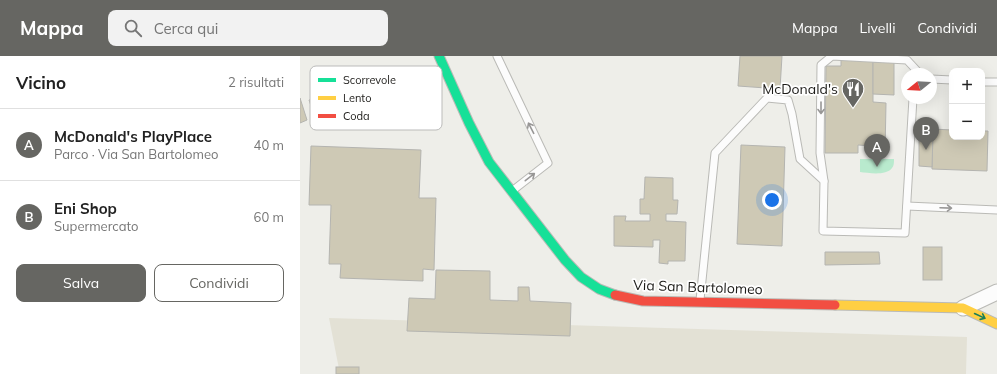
<!DOCTYPE html>
<html lang="it">
<meta charset="utf-8">
<style>
body{margin:0;font-family:Mulish,sans-serif;background:#f2f2f2;color:#222}
.controls{position:absolute;right:12px;top:12px;display:grid;overflow:hidden;border-radius:8px;box-shadow:0 4px 16px #0002}
.controls button{width:36px;height:36px;display:grid;place-items:center;padding:0;border:0;border-bottom:1px solid #e0e0e0;background:#fff;color:#222;font:20px sans-serif}
.compass{position:absolute;left:601px;top:12px;width:36px;height:36px;border-radius:50%;background:#fff;box-shadow:0 4px 16px #0002;rotate:252deg}
.you{position:absolute;left:472px;top:144px;width:14px;height:14px;margin:-10px;border:3px solid #fff;border-radius:50%;background:#1a73e8;box-shadow:0 0 0 6px #1a73e833}
.badge{display:grid;place-items:center;width:26px;height:26px;border-radius:50%;background:#666662;color:#fff;font-size:13px;font-weight:700}
.pin{position:absolute;translate:-50% -33px;filter:drop-shadow(0 1px 2px #0008)}
.pin::after{content:'';position:absolute;top:21px;width:14px;height:12px;background:inherit;clip-path:polygon(0 0,100% 0,50% 100%)}
.list{margin:0;padding:0;list-style:none}
h2{display:flex;justify-content:space-between;align-items:center;height:52px;margin:0;padding:0 16px;font-size:17px}
h2 small{font-size:13px;font-weight:400;color:#767676}
.list li{display:grid;grid-template-columns:26px 1fr auto;gap:12px;align-items:center;box-sizing:border-box;height:72px;padding:0 16px;border-top:1px solid #e0e0e0}
.list b{display:block;font-size:15px;white-space:nowrap}
.list p{margin:0;font-size:13px;white-space:nowrap;color:#767676}
.list em{font-size:13px;font-style:normal;color:#767676}
.actions{display:flex;gap:8px;padding:12px 16px}
.actions a{flex:1;padding:9px 0;border:1px solid #666662;border-radius:8px;text-align:center;font-size:14px;color:#666662}
.actions .main{background:#666662;color:#fff}
.icon{flex:none;width:22px;height:22px;fill:none;stroke:currentColor;stroke-width:2;stroke-linecap:round;stroke-linejoin:round}
.map{position:relative;flex:none;width:697px;height:318px;overflow:hidden}
header{display:flex;align-items:center;gap:24px;box-sizing:border-box;height:56px;padding:0 20px;background:#666662;color:#fff}
header strong{font-size:19px}
nav{display:flex;gap:22px;margin-inline-start:auto;font-size:14px}
.search{width:280px;height:36px;background:#f2f2f2;display:flex;align-items:center;gap:10px;box-sizing:border-box;padding:0 14px;border-radius:8px;color:#767676;font-size:15px}
main{display:flex}
aside{flex:1;background:#fff}
.map>svg:first-child{display:block}
.built{fill:#e3e1d5}
.green{fill:#b9eace}
.building{fill:#cec9b5;stroke:#b4b4b0}
.lines{fill:none;stroke-linecap:round;stroke-linejoin:round}
.lane-casing{stroke:#babab6;stroke-width:9}
.street-casing{stroke:#babab6;stroke-width:17}
.fast-casing{stroke:#babab6;stroke-width:11}
.slow-casing{stroke:#babab6;stroke-width:11}
.jam-casing{stroke:#babab6;stroke-width:11}
.lane{stroke:#fcfcfc;stroke-width:7}
.street{stroke:#fcfcfc;stroke-width:15}
.fast{stroke:#16e098;stroke-width:9}
.slow{stroke:#ffcf43;stroke-width:9}
.jam{stroke:#f24e42;stroke-width:9}
.oneway{stroke:#989796}
.oneway2{stroke:#1a7e58}
.labels{text-anchor:middle;stroke-width:3.5;stroke-linejoin:round;paint-order:stroke}
.poi-label{font-size:14px;fill:#1d1c19;stroke:#fff;text-anchor:end}
.street-label{font-size:14px;fill:#1d1c19;stroke:#fff}
.key{fill:#fff;stroke:#bbbbba;stroke-width:1}
.key-label{font-size:11px;fill:#1d1c19}
</style>
<header>
<strong>Mappa</strong>
<div class="search"><svg class="icon" aria-label="search" viewBox="0 0 24 24"><circle cx="10" cy="10" r="6"/><path d="M15 15l6 6"/></svg>Cerca qui</div>
<nav><a>Mappa</a><a>Livelli</a><a>Condividi</a></nav>
</header>
<main>
<aside>
<h2>Vicino<small>2 risultati</small></h2>
<ul class="list">
<li><span class="badge">A</span><div><b>McDonald's PlayPlace</b><p>Parco · Via San Bartolomeo</p></div><em>40 m</em></li>
<li><span class="badge">B</span><div><b>Eni Shop</b><p>Supermercato</p></div><em>60 m</em></li>
</ul>
<div class="actions"><a class="main">Salva</a><a>Condividi</a></div>
</aside>
<div class="map">
<svg width="697" height="318" viewBox="0 0 697 318">
<rect width="100%" height="100%" fill="#eeeee9"/>
<path class="built" d="M29,262l638,19 -1,37h-626z"/>
<path class="green" d="M560,103h34c0,3 0,7 -2,9 -6,8 -23,5 -32,4z"/>
<g class="building">
<path d="M440,0h42l-2,33 -42,-3z"/>
<path d="M541,3h32v43l13,1 -1,50h-12v-7l-15,-1v8h-33l1,-87h15z"/>
<path d="M573,6h21v33l-21,-1z"/>
<path d="M33,36l7,22 -24,7 -7,-21z"/>
<path d="M0,42l7,22 -7,3z"/>
<path d="M633,73l19,1v7h30v-6h6l-1,40 -55,-2z"/>
<path d="M619,76l14,1 -1,34 -13,-1z"/>
<path d="M441,89l44,2 -3,99 -45,-2z"/>
<path d="M11,90l110,4 -2,48h17l-2,72 -11,-1v12l-83,-3 1,-14h-12l2,-59h-22z"/>
<path d="M345,121l28,1v22h5l-1,14h-11v7l20,1 -1,39h-17v3l-9,-1 1,-23h-7v7l-39,-1v-30h12l-1,5h25v-7h-10v-15h4z"/>
<rect x="623" y="191" width="19" height="33"/>
<path d="M525,196h54l1,12 -55,1z"/>
<path d="M136,214l54,1v29l28,1v-14h11l1,14 41,2 -1,33 -163,-5 2,-33 26,1z"/>
<rect x="36" y="311" width="23" height="7"/>
</g>
<g class="lines">
<g class="lane-casing">
<g id="lane">
<path d="M197,0l51,107 -36,28"/>
<path d="M631,23l21,1"/>
<path d="M682,26h15"/>
<path d="M524,125l-4,-28 1,-88 11,-9 75,4 13,14"/>
<path d="M607,150l90,4"/>
<path d="M400,244l15,-147 52,-55 21,2 4,14 8,45 24,22 -1,50 82,2 8,-135"/>
</g>
</g>
<g class="street-casing">
<path id="street" d="M663,252l34,-16"/>
</g>
<g class="fast-casing">
<path id="fast" d="M139,0l30,67 20,39 76,98 16,17 18,12 16,6"/>
</g>
<g class="slow-casing">
<path id="slow" d="M535,249l128,3 34,16"/>
</g>
<g class="jam-casing">
<path id="jam" d="M315,239l28,6 192,4"/>
</g>
<use href="#lane" class="lane"/>
<use href="#street" class="street"/>
<use href="#fast" class="fast"/>
<use href="#slow" class="slow"/>
<use href="#jam" class="jam"/>
</g>
<defs><path id="oneway-shaft" d="M-6 0H5M1.5-3L5.5 0L1.5 3" fill="none" stroke-width="1.6" stroke-linecap="round" stroke-linejoin="round"/></defs>
<g class="oneway">
<use href="#oneway-shaft" transform="translate(521 52) rotate(90)"/>
<use href="#oneway-shaft" transform="translate(231 72) rotate(-117)"/>
<use href="#oneway-shaft" transform="translate(230 121) rotate(-38)"/>
<use href="#oneway-shaft" transform="translate(646 152) rotate(2)"/>
</g>
<use class="oneway2" href="#oneway-shaft" transform="translate(680 260) rotate(25)"/>
<defs>
<g id="restaurant-pin" transform="scale(1.15)"><path d="M0 17L-7.5 6A9.5 9.5 0 1 1 7.5 6Z" fill="#666662" stroke="#fff"/><path d="M-5-6h1v4h1v-4h1v4h1v-4h1v5L-1.5 .5V6h-2V.5L-5-1ZM5-6V6H3V1.5H1.5Q1.5-4 5-6Z" fill="#fff"/></g>
</defs>
<g fill-rule="evenodd">
<use href="#restaurant-pin" x="553" y="33"/>
</g>
<g class="labels">
<g class="poi-label">
<text x="538" y="38">McDonald's</text>
</g>
<g class="street-label">
<text transform="translate(398 231) rotate(2)" y="5">Via San Bartolomeo</text>
</g>
</g>
<rect x="10" y="10" width="132" height="64" rx="6" class="key"/>
<rect x="18" y="22" width="18" height="4" fill="#16e098"/>
<rect x="18" y="40" width="18" height="4" fill="#ffcf43"/>
<rect x="18" y="58" width="18" height="4" fill="#f24e42"/>
<g class="key-label">
<text x="43" y="28">Scorrevole</text>
<text x="43" y="46">Lento</text>
<text x="43" y="64">Coda</text>
</g>
</svg>
<div class="controls">
<button>+</button>
<button>−</button>
</div>
<svg class="compass" viewBox="-18 -18 36 36"><path d="M0-13l5 13h-10z" fill="#e53935"/><path d="M0 13l5-13h-10z" fill="#767676"/></svg>
<div class="you"></div>
<div class="pin badge" style="left:577px;top:111px">A</div>
<div class="pin badge" style="left:626px;top:94px">B</div>
</div>
</main>
